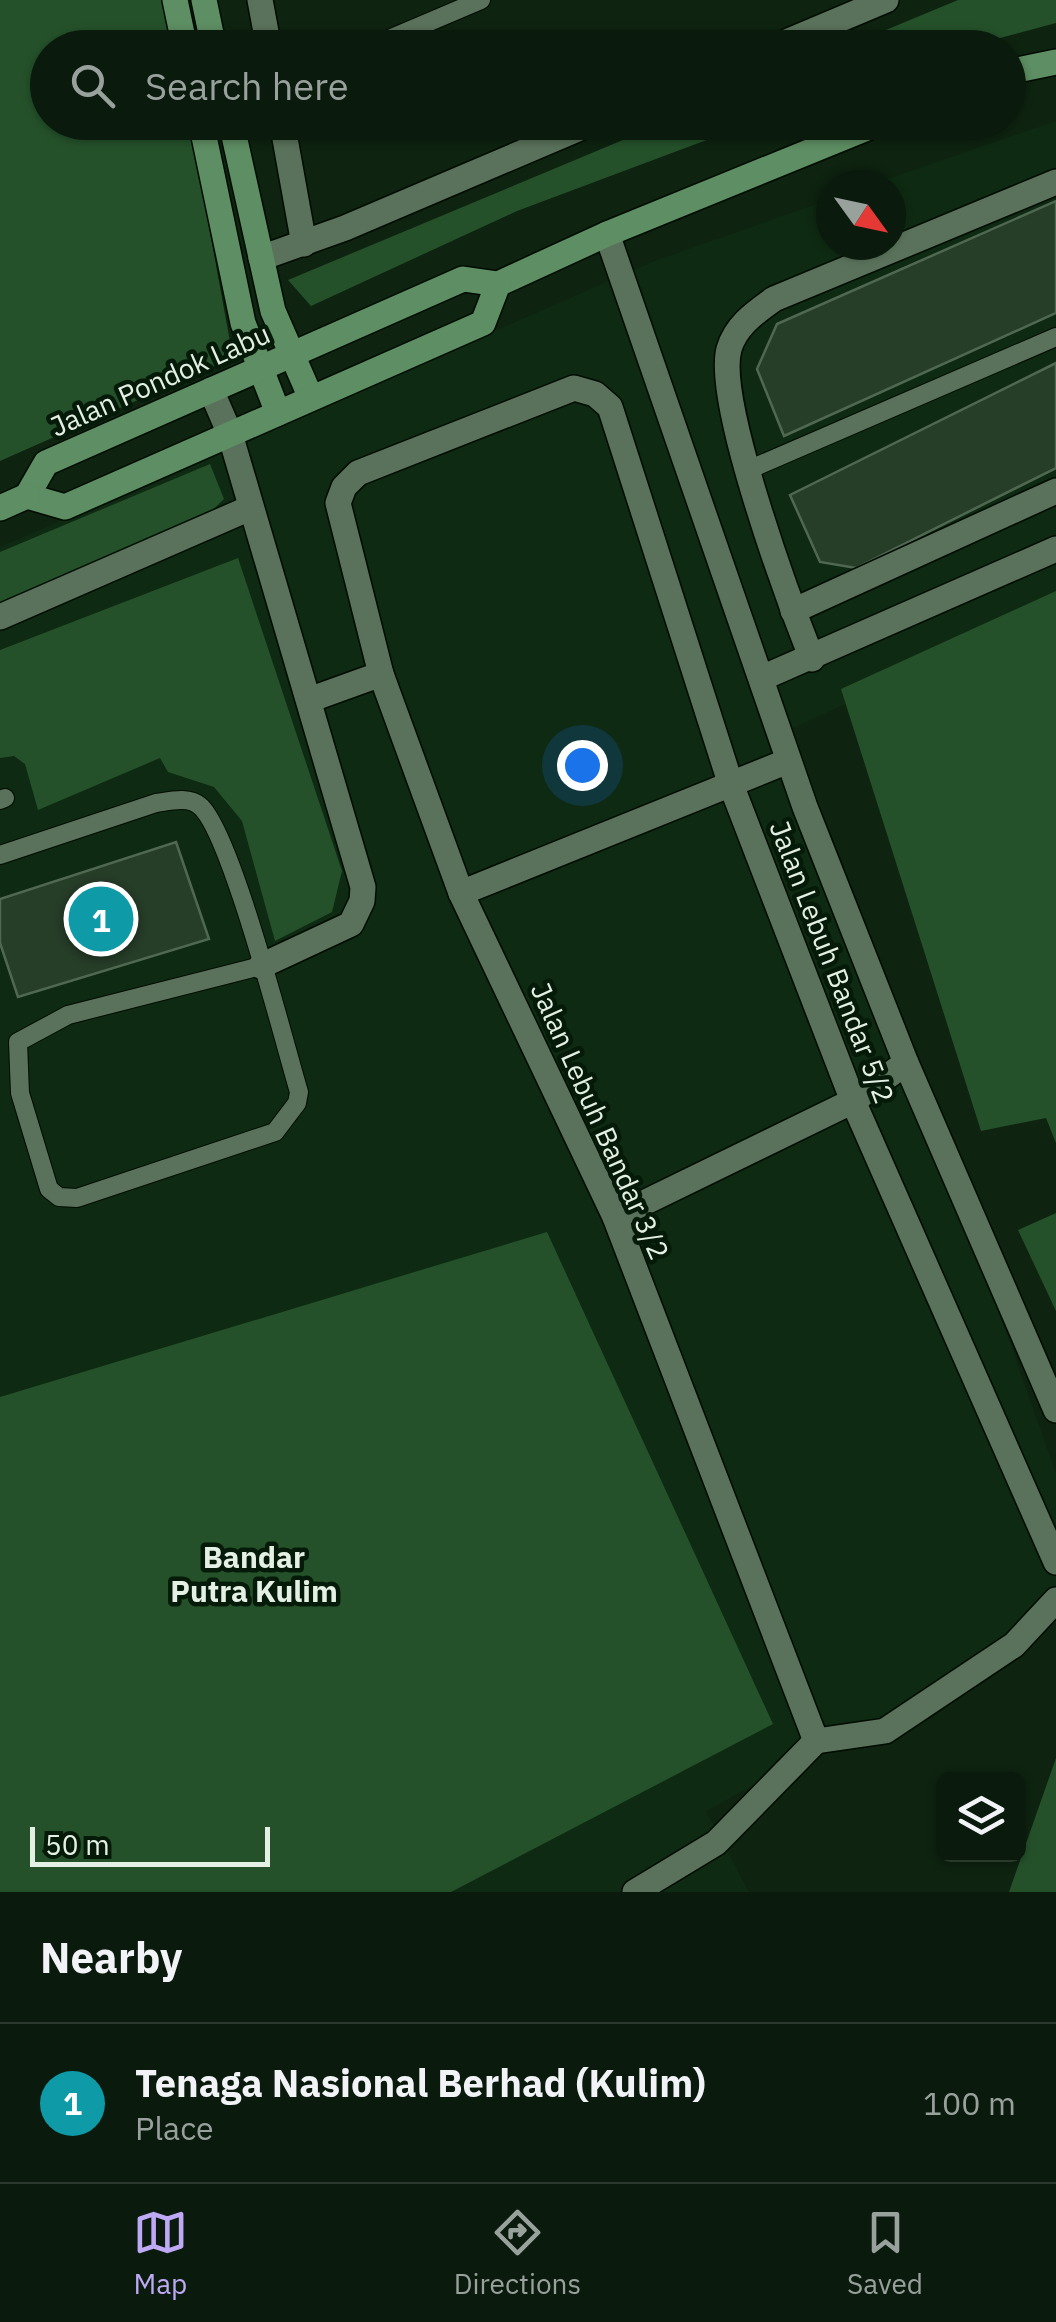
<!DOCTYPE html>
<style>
body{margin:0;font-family:"IBM Plex Sans",sans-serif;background:#18271a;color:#f1f3f6}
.controls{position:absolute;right:30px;bottom:30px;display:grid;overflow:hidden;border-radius:15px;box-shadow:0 2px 8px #0004}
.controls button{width:90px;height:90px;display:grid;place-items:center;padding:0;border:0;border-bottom:2px solid #2a382d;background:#0a1a0c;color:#f1f3f6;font:50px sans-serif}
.compass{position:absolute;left:816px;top:170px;width:90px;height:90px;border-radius:50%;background:#0a1a0c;box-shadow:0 2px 8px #0004;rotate:123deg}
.scale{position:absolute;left:30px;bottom:25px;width:240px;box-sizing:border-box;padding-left:10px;border:5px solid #e3f0e3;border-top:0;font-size:28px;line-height:35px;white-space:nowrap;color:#e3f0e3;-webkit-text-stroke:8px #051a08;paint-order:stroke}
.you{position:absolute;left:582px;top:765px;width:35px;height:35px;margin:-25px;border:8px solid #fff;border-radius:50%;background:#1a73e8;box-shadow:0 0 0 15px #1a73e833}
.badge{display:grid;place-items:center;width:65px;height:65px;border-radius:50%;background:#bea9f5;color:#fff;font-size:32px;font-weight:700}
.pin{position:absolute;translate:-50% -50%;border:5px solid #fff;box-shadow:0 2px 10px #0006}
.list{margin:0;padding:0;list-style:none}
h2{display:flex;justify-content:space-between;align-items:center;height:130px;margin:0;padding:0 40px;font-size:42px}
h2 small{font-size:32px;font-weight:400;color:#99a19d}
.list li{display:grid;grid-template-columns:65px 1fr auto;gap:30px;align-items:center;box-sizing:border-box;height:160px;padding:0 40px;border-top:2px solid #2a382d}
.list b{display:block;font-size:38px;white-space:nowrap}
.list p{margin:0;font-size:32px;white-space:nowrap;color:#99a19d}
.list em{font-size:32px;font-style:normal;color:#99a19d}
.icon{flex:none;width:55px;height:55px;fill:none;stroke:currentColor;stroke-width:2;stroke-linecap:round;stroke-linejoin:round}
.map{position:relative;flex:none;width:1056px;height:1892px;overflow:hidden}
.search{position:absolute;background:#0a1a0c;box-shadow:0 2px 8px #0004;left:30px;right:30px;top:30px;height:110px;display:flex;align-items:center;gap:25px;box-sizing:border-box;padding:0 35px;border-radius:55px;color:#99a19d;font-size:38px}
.sheet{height:290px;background:#0a1a0c}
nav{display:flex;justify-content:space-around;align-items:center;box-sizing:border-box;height:140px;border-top:2px solid #2a382d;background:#0a1a0c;font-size:28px;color:#99a19d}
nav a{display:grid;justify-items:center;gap:5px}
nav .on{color:#bea9f5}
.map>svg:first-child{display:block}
.built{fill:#0e2a12}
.green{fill:#24512a}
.building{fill:#263d28;stroke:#506851;stroke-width:2.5}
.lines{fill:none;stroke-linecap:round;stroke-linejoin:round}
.lane-casing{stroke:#000c01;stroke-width:20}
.street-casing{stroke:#000c01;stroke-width:28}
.secondary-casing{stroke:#000c01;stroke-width:28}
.lane{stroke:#5a725b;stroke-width:18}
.street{stroke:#5a725b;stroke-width:25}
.secondary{stroke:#5e8e63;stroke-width:25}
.labels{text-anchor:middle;stroke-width:9;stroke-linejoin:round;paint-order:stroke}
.street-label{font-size:28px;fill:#e3f0e3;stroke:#051a08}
.neighbourhood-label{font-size:30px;font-weight:bold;fill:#e3f0e3;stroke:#051a08}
</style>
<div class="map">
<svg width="1056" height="1892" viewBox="0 0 1056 1892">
<rect width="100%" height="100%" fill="#0e2310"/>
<path class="built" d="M1056,121v486l-263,121 263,745v150l-350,188 43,81h-749v-1345l657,-287 174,-61v46h60v-60h-21z"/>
<g class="green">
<path d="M0,0h167l9,47 -128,1v74l142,1 43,235 -233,103z"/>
<path d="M958,0h98v23l-90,24h-121z"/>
<path d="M666,122l86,1 -235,88 -206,95 -23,-26z"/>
<path d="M210,464l14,35 -23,22 -201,82v-51z"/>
<path d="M238,558l104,313 -10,41 -57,29 -33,-120 -28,-34 -46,-15 -8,-14 -122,52 -13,-46 -11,-8 -14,2v-108z"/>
<path d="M1056,591v552l-10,-25 -65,13 -140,-442z"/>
<path d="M1056,1213v98l-38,-81z"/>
<path d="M547,1232l226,492 -322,168h-451v-495z"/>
<path d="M1056,1758v134h-47z"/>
</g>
<g class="building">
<path d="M1056,201v112l-272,123 -27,-67 20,-45z"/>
<path d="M1056,363v105l-200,100 -36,-6 -30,-67z"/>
<path d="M176,842l33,97 -191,58 -18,-54v-44z"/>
</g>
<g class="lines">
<g class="lane-casing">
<g id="lane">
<path d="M368,48l113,-48"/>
<path d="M748,470l308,-133"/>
<path d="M0,800l5,-2"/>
<path d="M0,855l156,-52c14,-2 33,-7 44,3 31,26 84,236 99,286l-2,11 -22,29 -198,66 -18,-1 -10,-8 -29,-96 -2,-51 50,-27 193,-49"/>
</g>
</g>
<g class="street-casing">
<g id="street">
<path d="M260,0l9,48"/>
<path d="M772,48l114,-48"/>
<path d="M282,122l22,122"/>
<path d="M607,234l198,573 101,256 150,347"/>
<path d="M261,258l84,-30 249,-106"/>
<path d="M211,390l19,44 133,453 -1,14 -11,23 -90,42"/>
<path d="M793,611l263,-120"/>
<path d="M0,617l250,-109"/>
<path d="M812,659c-23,-58 -97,-258 -83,-310 7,-24 27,-37 45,-50l282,-117"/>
<path d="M762,678l294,-129"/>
<path d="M309,700l72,-26"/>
<path d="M461,893l327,-132"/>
<path d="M615,1217l238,-116 53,-38"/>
<path d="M816,1741l-201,-524 -154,-324 -80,-219 -43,-171 6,-16 14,-14 216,-85 21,6 15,13 120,375 123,319 203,461"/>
<path d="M816,1741l69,-10 129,-86 42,-45"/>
<path d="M635,1892l81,-49 100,-102"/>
</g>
</g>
<g class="secondary-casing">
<g id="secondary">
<path d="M175,0l10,48"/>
<path d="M204,0l10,48"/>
<path d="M1008,72l48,-10"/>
<path d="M201,122l42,201 35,90"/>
<path d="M231,122l42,189 38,87"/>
<path d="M27,496l19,-33 417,-184 35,5 109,-50 275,-112"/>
<path d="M27,496l38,11 418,-184 15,-39"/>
<path d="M0,508l27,-12"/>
</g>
</g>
<use href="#lane" class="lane"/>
<use href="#street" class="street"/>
<use href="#secondary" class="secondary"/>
</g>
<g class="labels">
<g class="street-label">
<text transform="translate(160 380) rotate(-24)" y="10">Jalan Pondok Labu</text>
<text transform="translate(832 962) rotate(69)" y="10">Jalan Lebuh Bandar 5/2</text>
<text transform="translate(600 1121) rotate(66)" y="10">Jalan Lebuh Bandar 3/2</text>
</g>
<g class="neighbourhood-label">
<text x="254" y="1568">Bandar<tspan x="254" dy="34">Putra Kulim</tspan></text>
</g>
</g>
</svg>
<div class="controls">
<button><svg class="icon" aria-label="layers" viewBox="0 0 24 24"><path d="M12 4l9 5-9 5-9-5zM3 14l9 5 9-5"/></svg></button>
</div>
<svg class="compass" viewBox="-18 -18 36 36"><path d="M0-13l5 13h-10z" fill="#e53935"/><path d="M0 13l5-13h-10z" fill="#99a19d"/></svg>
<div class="scale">50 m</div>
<div class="you"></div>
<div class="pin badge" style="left:101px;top:919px;background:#0f9aa8">1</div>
<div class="search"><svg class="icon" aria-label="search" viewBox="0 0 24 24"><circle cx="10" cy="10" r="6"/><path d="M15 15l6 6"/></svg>Search here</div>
</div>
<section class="sheet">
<h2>Nearby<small></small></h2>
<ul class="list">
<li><span class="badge" style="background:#0f9aa8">1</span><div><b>Tenaga Nasional Berhad (Kulim)</b><p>Place</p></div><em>100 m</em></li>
</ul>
</section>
<nav>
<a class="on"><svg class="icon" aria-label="map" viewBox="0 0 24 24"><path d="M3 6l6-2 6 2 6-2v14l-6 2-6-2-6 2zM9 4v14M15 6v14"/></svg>Map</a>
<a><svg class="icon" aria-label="directions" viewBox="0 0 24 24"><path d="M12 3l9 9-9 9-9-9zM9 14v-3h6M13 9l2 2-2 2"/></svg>Directions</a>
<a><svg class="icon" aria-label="saved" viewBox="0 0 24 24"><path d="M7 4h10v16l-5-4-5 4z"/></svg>Saved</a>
</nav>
